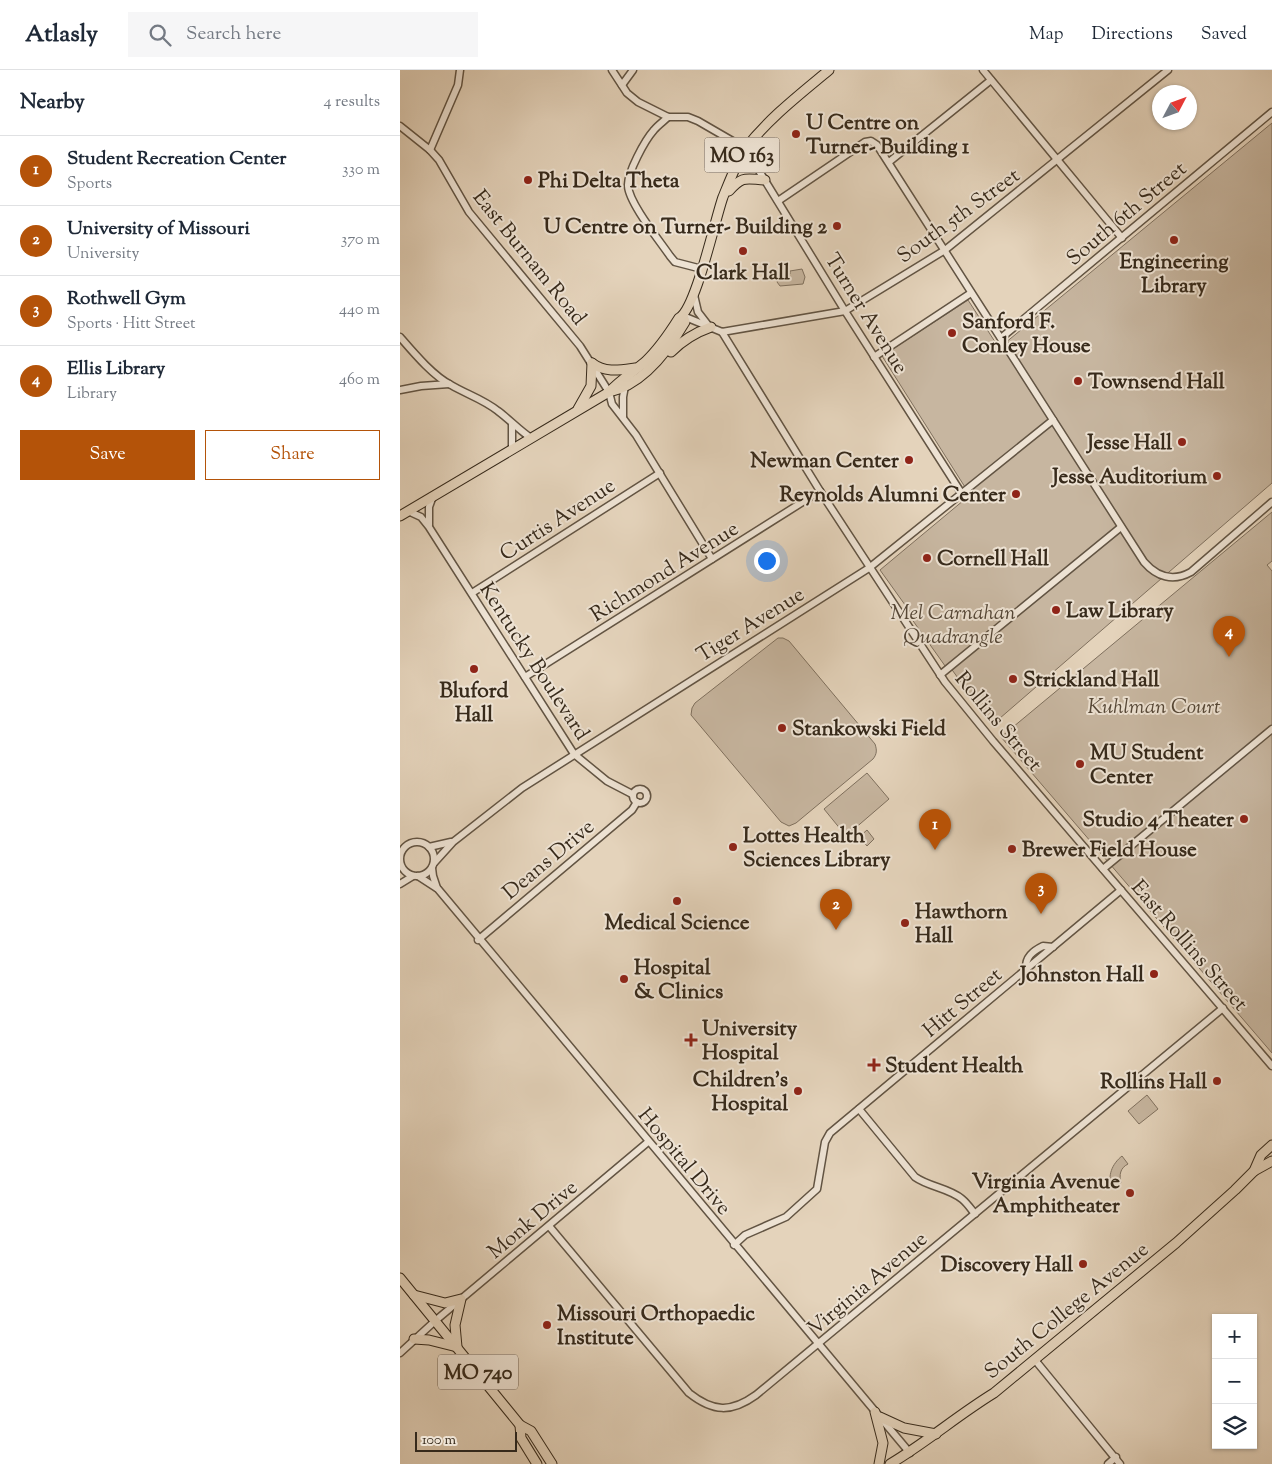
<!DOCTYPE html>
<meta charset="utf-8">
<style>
body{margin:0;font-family:"Sorts Mill Goudy",serif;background:#f6f6f7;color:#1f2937}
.controls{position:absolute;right:15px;bottom:15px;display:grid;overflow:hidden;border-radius:0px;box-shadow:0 1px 4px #0004}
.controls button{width:45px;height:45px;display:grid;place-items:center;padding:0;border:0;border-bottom:1px solid #e0e1e3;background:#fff;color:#1f2937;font:25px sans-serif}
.compass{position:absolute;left:752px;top:15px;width:45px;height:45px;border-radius:50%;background:#fff;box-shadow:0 1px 4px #0004;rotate:49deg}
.scale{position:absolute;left:15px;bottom:12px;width:102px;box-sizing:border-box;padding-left:5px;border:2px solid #372a1b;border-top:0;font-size:14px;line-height:18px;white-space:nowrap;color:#372a1b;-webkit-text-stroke:4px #ede2d3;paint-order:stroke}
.you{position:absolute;left:366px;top:490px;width:18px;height:18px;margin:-12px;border:4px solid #fff;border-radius:50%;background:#1a73e8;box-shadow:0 0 0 8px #1a73e833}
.badge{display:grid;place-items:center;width:32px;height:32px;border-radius:50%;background:#b45309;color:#fff;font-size:16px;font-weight:700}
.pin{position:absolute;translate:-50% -41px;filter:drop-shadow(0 1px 2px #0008)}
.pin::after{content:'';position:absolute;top:26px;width:18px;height:15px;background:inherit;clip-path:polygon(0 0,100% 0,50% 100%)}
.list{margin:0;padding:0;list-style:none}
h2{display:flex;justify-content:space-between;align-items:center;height:65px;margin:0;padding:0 20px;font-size:21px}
h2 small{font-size:16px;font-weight:400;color:#747a83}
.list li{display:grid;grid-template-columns:32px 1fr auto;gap:15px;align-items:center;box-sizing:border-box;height:70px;padding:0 20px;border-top:1px solid #e0e1e3}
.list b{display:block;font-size:19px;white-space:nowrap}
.list p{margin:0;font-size:16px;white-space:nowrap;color:#747a83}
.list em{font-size:16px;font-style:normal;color:#747a83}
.actions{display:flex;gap:10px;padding:15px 20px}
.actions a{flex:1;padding:11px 0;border:1px solid #b45309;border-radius:0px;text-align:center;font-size:18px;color:#b45309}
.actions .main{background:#b45309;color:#fff}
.icon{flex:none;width:28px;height:28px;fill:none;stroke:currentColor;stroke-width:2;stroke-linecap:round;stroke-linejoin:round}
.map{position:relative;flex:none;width:872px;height:1394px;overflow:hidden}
header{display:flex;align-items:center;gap:30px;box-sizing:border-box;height:70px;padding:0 25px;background:#fff;border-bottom:1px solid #e0e1e3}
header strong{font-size:24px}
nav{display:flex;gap:28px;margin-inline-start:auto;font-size:18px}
.search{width:350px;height:45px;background:#f6f6f7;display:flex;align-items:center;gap:12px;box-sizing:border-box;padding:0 18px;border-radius:0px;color:#747a83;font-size:19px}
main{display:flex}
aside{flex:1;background:#fff}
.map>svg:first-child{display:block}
.green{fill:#c7b6a0;stroke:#7f705e}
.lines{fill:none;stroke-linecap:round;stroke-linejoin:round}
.minor-casing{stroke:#625443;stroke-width:9}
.major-casing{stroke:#372a1b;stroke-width:11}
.minor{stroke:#ede2d3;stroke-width:6}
.major{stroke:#e4d3bb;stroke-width:9}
.poi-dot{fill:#8f2418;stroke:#ede2d3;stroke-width:2}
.labels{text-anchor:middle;stroke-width:4;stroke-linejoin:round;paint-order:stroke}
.shield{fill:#ede2d3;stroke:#6e6152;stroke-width:1}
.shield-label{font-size:20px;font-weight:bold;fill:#372a1b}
.poi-label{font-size:21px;font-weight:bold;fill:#372a1b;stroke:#ede2d3;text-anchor:start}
.street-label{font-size:21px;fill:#372a1b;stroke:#ede2d3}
.park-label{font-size:21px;font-style:italic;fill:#544636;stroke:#ede2d3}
</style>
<header>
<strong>Atlasly</strong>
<div class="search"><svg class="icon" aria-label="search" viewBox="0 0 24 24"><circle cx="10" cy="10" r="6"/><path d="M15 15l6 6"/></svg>Search here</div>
<nav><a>Map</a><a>Directions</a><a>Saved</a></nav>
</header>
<main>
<aside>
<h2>Nearby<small>4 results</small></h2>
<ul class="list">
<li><span class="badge">1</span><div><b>Student Recreation Center</b><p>Sports</p></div><em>330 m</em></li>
<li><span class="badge">2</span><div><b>University of Missouri</b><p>University</p></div><em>370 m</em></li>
<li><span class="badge">3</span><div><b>Rothwell Gym</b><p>Sports · Hitt Street</p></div><em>440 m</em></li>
<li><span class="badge">4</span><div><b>Ellis Library</b><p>Library</p></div><em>460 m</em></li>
</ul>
<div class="actions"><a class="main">Save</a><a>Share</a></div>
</aside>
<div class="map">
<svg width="872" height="1394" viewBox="0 0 872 1394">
<rect width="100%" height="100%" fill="#e4d3bb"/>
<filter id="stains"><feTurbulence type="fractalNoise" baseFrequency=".004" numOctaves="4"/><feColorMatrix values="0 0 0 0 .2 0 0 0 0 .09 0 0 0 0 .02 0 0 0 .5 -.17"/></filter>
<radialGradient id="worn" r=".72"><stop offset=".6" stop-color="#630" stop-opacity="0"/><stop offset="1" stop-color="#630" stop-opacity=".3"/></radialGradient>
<g class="green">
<path d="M872,53v360l-280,242 -42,-58 -3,2 -4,-6 -32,-45 2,-2 -33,-46 90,-75 -88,-139 86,-56 31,48z"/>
<path d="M402,199l3,8 -2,7 -23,2 -3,-4 1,-7 12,-1v-3z"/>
<path d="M872,442v49l-5,4 5,6v482l-271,-316z"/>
<path d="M378,568h5l6,3 86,103c2,6 2,10 -2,15l-77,64 -7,3 -8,-4 -90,-107 1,-7 3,-5z"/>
<path d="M467,703l22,26 -43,37 -22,-27z"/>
<path d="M467,760l7,9 -7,7 -8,-9z"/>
<path d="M747,1025l11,14 -19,15 -11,-13z"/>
<path d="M722,1086l6,8c-8,4 -9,11 -7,19l-9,5c-5,-12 0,-24 10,-32z"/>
</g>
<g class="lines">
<g class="minor-casing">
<g id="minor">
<path d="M212,0l15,23 11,9 30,15h20l10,4 38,22 17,18 92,150 117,183"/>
<path d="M583,0l139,168"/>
<path d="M222,15l11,-15"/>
<path d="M268,47c-4,4 -10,8 -14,13 -9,10 -27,43 -26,56 1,17 31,54 42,70l5,6 27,7"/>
<path d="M0,56l30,24 9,10 30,52 111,134 29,46 3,12 24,31 76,124"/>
<path d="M30,80l28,-65 2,-15"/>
<path d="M489,92l102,-82"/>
<path d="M378,131l87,-59 6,-1 6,4 267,417c13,15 29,20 47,10l81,-70"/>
<path d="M294,225l4,17 10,13"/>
<path d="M283,246l39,16 123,-21 100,-61 223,-180"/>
<path d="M322,262l98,159 125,191 48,59 279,325"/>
<path d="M0,267c13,15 33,39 51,48 15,9 32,14 47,26 11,8 21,19 33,27"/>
<path d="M601,268l271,-226"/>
<path d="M474,287l97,-64"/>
<path d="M0,320l21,-4 28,-2"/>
<path d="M223,347v-20l2,-11"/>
<path d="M112,380v-26"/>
<path d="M8,441l13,6 8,10 145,227 33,27 25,13"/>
<path d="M29,455v-18l4,-11"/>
<path d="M72,523l188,-120"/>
<path d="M540,605l181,-148"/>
<path d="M125,607l295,-186"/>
<circle cx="240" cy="726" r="7"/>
<circle cx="17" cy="789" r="17"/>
<path d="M29,777l22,-5"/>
<path d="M34,793l19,-21 69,-54 347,-220 184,-148"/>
<path d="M32,798l1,8 4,12"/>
<path d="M703,799l169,-140"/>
<path d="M18,806l20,13 472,564"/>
<path d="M0,814l13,-8"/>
<path d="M78,870l154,-130 5,-8"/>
<path d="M626,899c-1,-12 7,-18 17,-23l10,1"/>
<path d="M459,1039l56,68c14,10 34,11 47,22 5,4 9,10 13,15"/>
<path d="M149,1156l140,167c24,19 42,20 67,2l467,-387"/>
<path d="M334,1175l11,-10 41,-18 31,-28 8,-47 5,-9 291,-243"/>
<path d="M0,1283l35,-32 213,-179"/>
<path d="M635,1290l85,104"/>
<path d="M708,1394l8,-7"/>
</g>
</g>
<g class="major-casing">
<g id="major">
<path d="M329,121c14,-16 17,-12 36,-11"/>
<path d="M271,282c12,-12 23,-19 40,-25"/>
<path d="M192,293c13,10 28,7 43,5"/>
<path d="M209,322c34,-7 59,-41 76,-70l-2,-6"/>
<path d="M178,339l13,-23 1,-23"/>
<path d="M0,446l209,-124c11,-12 24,-20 36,-30 14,-13 24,-28 34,-44 17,-9 36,-99 44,-121 5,-12 15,-38 22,-48 24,-31 54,-54 84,-79"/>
<path d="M854,1101l18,-10"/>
<path d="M0,1208l120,147 11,6 21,33"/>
<path d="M14,1225l31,8 16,-4 -6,26 2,22 -28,-7 -15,-1"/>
<path d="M475,1342l8,31 -4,21"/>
<path d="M480,1347l24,11 32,6"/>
<path d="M120,1355l1,13 16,26"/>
<path d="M490,1394c37,-22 68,-49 104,-71l182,-150 59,-53 19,-19 7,-16 11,-10"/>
</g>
</g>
<use href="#minor" class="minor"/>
<use href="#major" class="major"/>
</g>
<g class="poi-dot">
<circle cx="396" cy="64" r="5"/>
<circle cx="128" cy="110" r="5"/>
<circle cx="437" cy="156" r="5"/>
<circle cx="774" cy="170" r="5"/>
<circle cx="343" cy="181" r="5"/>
<circle cx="552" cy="263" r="5"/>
<circle cx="678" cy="311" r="5"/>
<circle cx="782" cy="372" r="5"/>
<circle cx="509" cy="390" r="5"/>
<circle cx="817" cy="406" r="5"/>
<circle cx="616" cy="424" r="5"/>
<circle cx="527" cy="488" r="5"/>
<circle cx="656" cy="540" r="5"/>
<circle cx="74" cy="599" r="5"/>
<circle cx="613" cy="609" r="5"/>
<circle cx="382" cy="658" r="5"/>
<circle cx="680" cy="694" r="5"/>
<circle cx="844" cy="749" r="5"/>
<circle cx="333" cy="777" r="5"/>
<circle cx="612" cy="779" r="5"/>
<circle cx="277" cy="831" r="5"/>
<circle cx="505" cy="853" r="5"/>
<circle cx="754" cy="904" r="5"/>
<circle cx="224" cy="909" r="5"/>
<path d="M288.5 962.5h5v5h5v5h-5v5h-5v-5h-5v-5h5z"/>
<path d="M471.5 987.5h5v5h5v5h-5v5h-5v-5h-5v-5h5z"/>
<circle cx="817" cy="1011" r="5"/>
<circle cx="398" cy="1021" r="5"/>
<circle cx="730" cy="1123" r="5"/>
<circle cx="683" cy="1194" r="5"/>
<circle cx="147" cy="1255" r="5"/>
</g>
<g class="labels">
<g class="shield">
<rect x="304.5" y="67.5" width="75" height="35" rx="4"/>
<rect x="38" y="1284.5" width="80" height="35" rx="4"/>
</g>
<g class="shield-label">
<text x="342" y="92">MO 163</text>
<text x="78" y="1309">MO 740</text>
</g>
<g class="poi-label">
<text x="406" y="59">U Centre on<tspan x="406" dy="24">Turner- Building 1</tspan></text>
<text x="138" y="117">Phi Delta Theta</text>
<text x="427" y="163" text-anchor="end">U Centre on Turner- Building 2</text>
<text x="774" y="198" text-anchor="middle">Engineering<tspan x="774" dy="24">Library</tspan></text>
<text x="343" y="209" text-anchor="middle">Clark Hall</text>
<text x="562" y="258">Sanford F.<tspan x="562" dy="24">Conley House</tspan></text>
<text x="688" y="318">Townsend Hall</text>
<text x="772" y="379" text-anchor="end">Jesse Hall</text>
<text x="499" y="397" text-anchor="end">Newman Center</text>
<text x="807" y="413" text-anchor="end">Jesse Auditorium</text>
<text x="606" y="431" text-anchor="end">Reynolds Alumni Center</text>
<text x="537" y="495">Cornell Hall</text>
<text x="666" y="547">Law Library</text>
<text x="623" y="616">Strickland Hall</text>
<text x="74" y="627" text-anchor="middle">Bluford<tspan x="74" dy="24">Hall</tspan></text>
<text x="392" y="665">Stankowski Field</text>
<text x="690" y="689">MU Student<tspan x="690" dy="24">Center</tspan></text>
<text x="834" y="756" text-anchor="end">Studio 4 Theater</text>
<text x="343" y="772">Lottes Health<tspan x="343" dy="24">Sciences Library</tspan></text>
<text x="622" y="786">Brewer Field House</text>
<text x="515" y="848">Hawthorn<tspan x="515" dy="24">Hall</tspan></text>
<text x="277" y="859" text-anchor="middle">Medical Science</text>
<text x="234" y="904">Hospital<tspan x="234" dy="24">&amp; Clinics</tspan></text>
<text x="744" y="911" text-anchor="end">Johnston Hall</text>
<text x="302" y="965">University<tspan x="302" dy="24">Hospital</tspan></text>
<text x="485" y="1002">Student Health</text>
<text x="388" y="1016" text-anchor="end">Children's<tspan x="388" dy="24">Hospital</tspan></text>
<text x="807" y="1018" text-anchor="end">Rollins Hall</text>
<text x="720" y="1118" text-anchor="end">Virginia Avenue<tspan x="720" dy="24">Amphitheater</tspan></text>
<text x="673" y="1201" text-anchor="end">Discovery Hall</text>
<text x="157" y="1250">Missouri Orthopaedic<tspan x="157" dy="24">Institute</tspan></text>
</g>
<g class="street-label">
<text transform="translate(726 143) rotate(-40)" y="7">South 6th Street</text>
<text transform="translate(558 145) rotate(-36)" y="7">South 5th Street</text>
<text transform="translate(130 187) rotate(51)" y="7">East Burnam Road</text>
<text transform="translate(467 243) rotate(58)" y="7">Turner Avenue</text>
<text transform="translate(157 449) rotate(-33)" y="7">Curtis Avenue</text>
<text transform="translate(264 501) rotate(-32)" y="7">Richmond Avenue</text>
<text transform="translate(350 554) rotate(-32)" y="7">Tiger Avenue</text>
<text transform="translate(135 591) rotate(57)" y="7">Kentucky Boulevard</text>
<text transform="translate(599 651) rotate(50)" y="7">Rollins Street</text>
<text transform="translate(148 789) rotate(-40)" y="7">Deans Drive</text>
<text transform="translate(790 875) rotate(49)" y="7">East Rollins Street</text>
<text transform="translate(562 932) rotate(-40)" y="7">Hitt Street</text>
<text transform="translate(285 1091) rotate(50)" y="7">Hospital Drive</text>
<text transform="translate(132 1149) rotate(-40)" y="7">Monk Drive</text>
<text transform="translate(467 1213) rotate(-40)" y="7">Virginia Avenue</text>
<text transform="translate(666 1240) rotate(-39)" y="7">South College Avenue</text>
</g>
<g class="park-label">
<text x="553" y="549">Mel Carnahan<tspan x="553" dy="24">Quadrangle</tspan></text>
<text x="754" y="643">Kuhlman Court</text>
</g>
</g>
<rect width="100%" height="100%" filter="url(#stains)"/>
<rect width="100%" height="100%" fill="url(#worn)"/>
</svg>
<div class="controls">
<button>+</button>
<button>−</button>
<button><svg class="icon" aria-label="layers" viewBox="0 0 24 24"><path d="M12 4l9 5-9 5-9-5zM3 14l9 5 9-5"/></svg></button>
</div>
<svg class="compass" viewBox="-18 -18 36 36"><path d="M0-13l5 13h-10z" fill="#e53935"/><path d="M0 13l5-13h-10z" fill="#747a83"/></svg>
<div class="scale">100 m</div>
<div class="you"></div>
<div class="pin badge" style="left:535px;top:780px">1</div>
<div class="pin badge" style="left:436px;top:860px">2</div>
<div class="pin badge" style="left:641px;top:844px">3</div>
<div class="pin badge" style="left:829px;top:587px">4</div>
</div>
</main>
